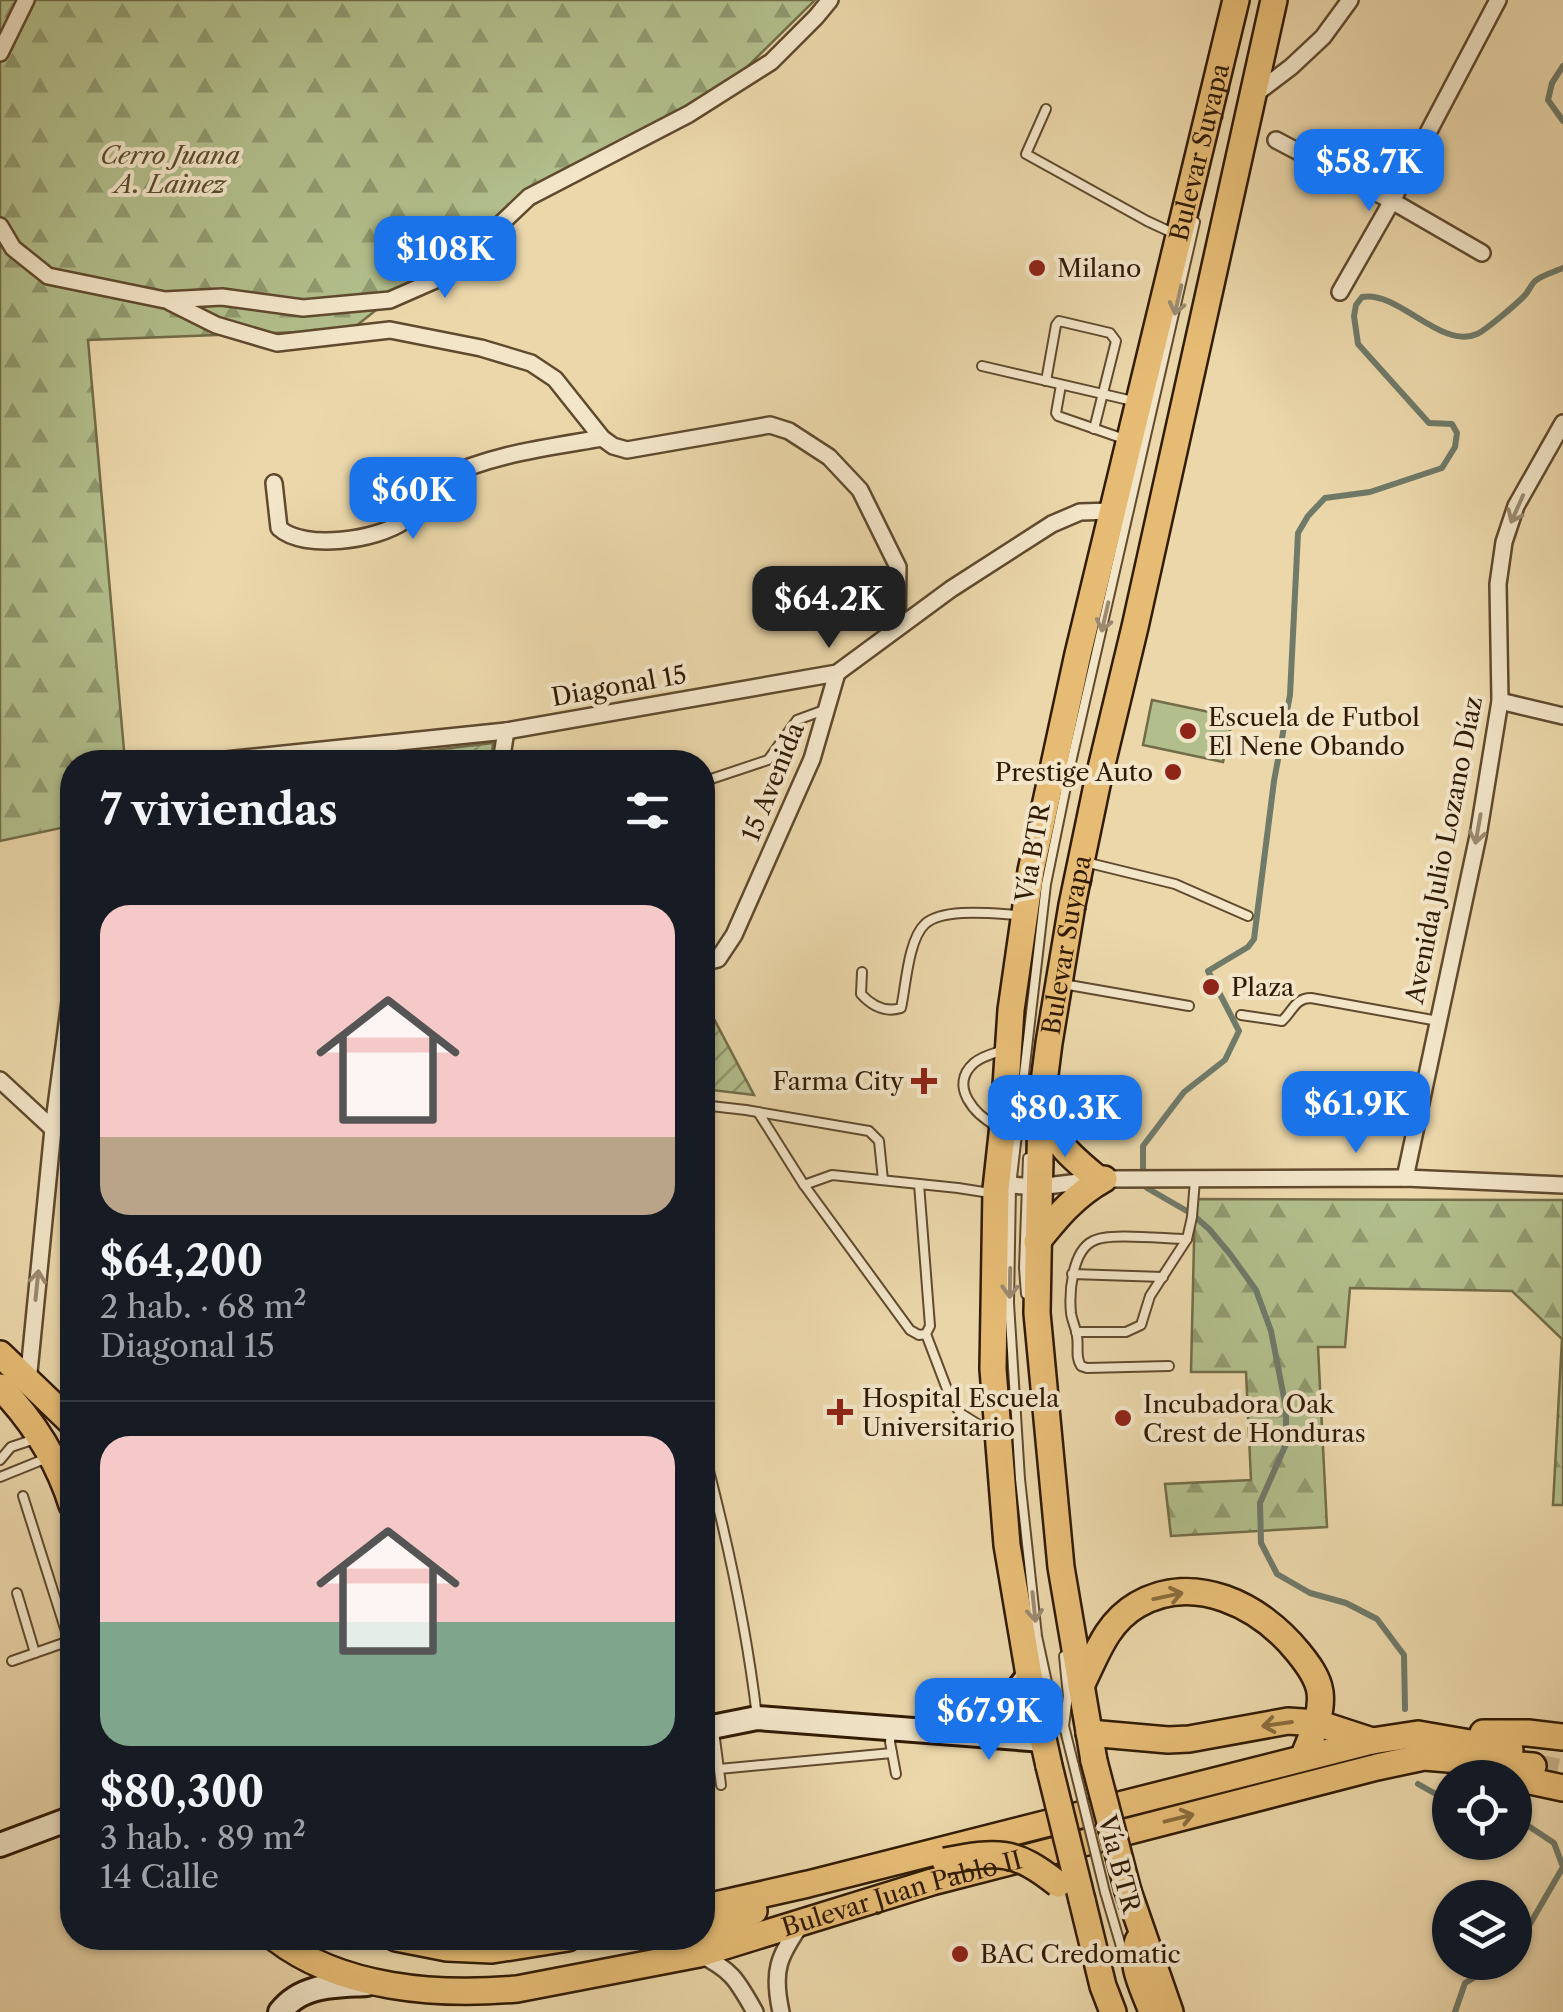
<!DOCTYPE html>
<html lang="es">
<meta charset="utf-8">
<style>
:root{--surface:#171b24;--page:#242831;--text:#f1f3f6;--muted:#9ea1a6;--line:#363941;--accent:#1a73e8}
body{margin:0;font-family:"Libre Caslon Text",serif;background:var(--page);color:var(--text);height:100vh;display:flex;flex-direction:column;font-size:38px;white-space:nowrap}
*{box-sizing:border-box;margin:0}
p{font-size:32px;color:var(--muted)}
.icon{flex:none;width:55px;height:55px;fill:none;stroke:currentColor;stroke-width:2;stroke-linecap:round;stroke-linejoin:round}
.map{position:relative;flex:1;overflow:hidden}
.sheet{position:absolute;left:60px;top:750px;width:655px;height:1200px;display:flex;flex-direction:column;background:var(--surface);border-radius:40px;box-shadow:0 2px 8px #0004}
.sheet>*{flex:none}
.tools{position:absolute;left:1432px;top:1760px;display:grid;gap:20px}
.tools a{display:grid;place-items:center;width:100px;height:100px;border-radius:50%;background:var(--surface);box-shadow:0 2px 8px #0004;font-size:50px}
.price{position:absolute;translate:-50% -85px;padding:0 22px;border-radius:20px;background:var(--accent);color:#fff;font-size:32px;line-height:65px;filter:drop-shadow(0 2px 5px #0008)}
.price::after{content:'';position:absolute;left:50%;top:60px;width:30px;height:22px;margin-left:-15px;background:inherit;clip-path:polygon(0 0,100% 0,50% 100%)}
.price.current{background:#222;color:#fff}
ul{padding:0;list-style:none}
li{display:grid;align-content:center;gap:20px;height:530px;padding:0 40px}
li+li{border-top:2px solid var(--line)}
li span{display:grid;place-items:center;height:310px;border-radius:30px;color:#555}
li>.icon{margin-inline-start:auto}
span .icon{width:180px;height:180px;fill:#fffc;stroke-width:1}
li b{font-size:42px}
h2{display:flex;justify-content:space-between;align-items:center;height:120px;padding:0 40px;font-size:42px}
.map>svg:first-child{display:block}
.forest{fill:url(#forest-firs);stroke:#726d48;stroke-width:2.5}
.garden{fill:url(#garden-furrows);stroke:#726d48;stroke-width:2.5}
.pitch{fill:#b2bf8c;stroke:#726d48;stroke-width:2.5}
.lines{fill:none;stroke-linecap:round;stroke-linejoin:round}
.stream{stroke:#6f7a69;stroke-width:6}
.primary-tunnel{stroke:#c6b189;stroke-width:25;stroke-dasharray:25 12;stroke-linecap:butt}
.lane-casing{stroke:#604a2e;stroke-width:12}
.street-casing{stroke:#604a2e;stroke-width:20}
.secondary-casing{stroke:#311b04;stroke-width:28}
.primary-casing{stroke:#311b04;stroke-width:30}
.lane{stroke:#f2e5c8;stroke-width:8}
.street{stroke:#f2e5c8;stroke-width:15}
.secondary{stroke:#f2e5c8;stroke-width:22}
.primary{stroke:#e6bc75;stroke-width:25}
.lane-bridge-casing{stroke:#604a2e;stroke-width:12;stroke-linecap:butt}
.primary-bridge-casing{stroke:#311b04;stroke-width:30;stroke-linecap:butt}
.lane-bridge{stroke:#f2e5c8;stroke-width:8}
.primary-bridge{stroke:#e6bc75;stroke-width:25}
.oneway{stroke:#9b8a70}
.oneway2{stroke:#8c6c3c}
.poi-dot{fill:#8f2418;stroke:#f2e5c8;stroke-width:4}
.labels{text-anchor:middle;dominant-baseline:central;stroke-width:8;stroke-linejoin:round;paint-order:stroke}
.street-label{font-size:25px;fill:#311b04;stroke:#f2e5c8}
.park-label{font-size:25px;font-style:italic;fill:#584c2d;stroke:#f2e5c8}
.poi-label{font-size:25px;fill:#311b04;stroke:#f2e5c8;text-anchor:start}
</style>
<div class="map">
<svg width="1563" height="2012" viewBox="0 0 1563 2012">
<defs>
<pattern id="forest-firs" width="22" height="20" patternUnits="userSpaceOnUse" patternTransform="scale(2.5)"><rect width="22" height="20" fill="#b2bf8c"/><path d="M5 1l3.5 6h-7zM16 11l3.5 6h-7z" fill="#919a70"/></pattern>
<pattern id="garden-furrows" width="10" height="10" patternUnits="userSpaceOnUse" patternTransform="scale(2.5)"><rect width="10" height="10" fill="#b2bf8c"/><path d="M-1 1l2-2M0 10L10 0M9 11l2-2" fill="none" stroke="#919a70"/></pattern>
</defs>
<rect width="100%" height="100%" fill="#ebd7aa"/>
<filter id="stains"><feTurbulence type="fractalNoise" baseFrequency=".002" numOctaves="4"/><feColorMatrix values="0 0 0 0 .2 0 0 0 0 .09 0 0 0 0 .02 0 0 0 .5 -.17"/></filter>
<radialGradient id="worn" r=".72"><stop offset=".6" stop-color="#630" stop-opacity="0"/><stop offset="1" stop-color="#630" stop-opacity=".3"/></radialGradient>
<!-- forest -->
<g class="forest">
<polygon points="0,0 815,0 741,73 410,283 351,330 88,340 125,762 72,762 72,797 61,828 0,841"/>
<polygon points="1195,1199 1563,1200 1563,1505 1553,1505 1562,1339 1512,1291 1350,1288 1345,1347 1318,1347 1327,1527 1171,1536 1165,1484 1251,1480 1246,1372 1191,1372"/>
</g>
<!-- garden -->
<g class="garden">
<polygon points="493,743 491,762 332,762"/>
<polygon points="702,998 703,998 754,1095 703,1089"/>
</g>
<!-- pitch -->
<polygon class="pitch" points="1152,700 1233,717 1223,762 1143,745"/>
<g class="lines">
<!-- stream -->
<g class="stream">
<polyline points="1563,66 1552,83 1548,100 1563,121"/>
<path d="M1405,1709L1404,1655L1377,1619L1346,1603L1310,1593L1277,1574L1261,1543L1260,1503L1286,1444V1408L1271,1331L1256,1290L1230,1254L1209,1229L1192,1214L1147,1188L1143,1177V1146L1184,1092L1225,1060L1239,1031L1208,971L1248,947L1254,939L1274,781L1290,695L1298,533L1308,516L1325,498L1370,492L1442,468L1455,447L1457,433L1452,424L1429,423L1358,344L1354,316L1356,305L1362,297C1398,290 1441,350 1477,334C1486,330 1519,302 1526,294C1529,290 1531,285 1535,281C1542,275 1554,272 1563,268"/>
<polyline points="1418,1784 1450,1802"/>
<polyline points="1515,1817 1554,1843 1563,1867 1530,1924 1515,1944"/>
<polyline points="1455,2012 1465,1983 1500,1962"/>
</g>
<!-- primary-tunnel -->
<polyline class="primary-tunnel" points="1533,1766 1563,1772"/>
<!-- lane casing -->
<g class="lane-casing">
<g id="lane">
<polyline points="1046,109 1026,154 1147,221 1175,234"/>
<polyline points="982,366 1133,401"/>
<polyline points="1046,381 1056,325 1059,321 1110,333 1116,341 1094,429"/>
<polyline points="1061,385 1056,413 1058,416 1127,440"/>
<polyline points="702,782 768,760 797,720 827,709"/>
<polyline points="1085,862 1175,884 1248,916"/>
<path d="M862,972L861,994C872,1006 885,1013 901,1008C906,986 908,940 925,924C944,907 996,914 1020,915"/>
<polyline points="1063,984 1189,1006"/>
<path d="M1241,1015L1282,1021C1293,1011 1295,998 1311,998L1438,1021"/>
<polyline points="702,1105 746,1110 869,1131 879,1141 883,1180"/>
<polyline points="758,1112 804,1185"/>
<path d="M998,1127C975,1115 948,1086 974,1063C982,1056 995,1053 1004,1050"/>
<polyline points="919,1184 930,1326 926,1334 950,1397 960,1413 992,1433"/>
<polyline points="1072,1274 1163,1277"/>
<polyline points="1026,1294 1024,1268 1028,1158"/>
<polyline points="1076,1332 1126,1332 1141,1325 1150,1296 1187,1239 1192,1217 1195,1180"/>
<polyline points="926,1334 919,1335 910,1330 804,1185 832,1175 958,1188 990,1193"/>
<path d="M1169,1366L1087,1368L1081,1366C1075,1356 1079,1348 1077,1336C1076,1328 1072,1321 1071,1313C1069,1293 1072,1251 1093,1241C1108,1232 1166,1239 1187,1239"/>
<path d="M702,1458L707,1463C729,1547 747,1631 757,1717"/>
<polyline points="0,1460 11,1447 35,1439"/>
<polyline points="0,1477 47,1458"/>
<polyline points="23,1496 69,1641"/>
<polyline points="17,1593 35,1653"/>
<polyline points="1064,1656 1068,1696 1064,1726"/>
<polyline points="12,1661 72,1640"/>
<polyline points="714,1731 721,1785"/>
<polyline points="891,1732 890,1742 896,1774"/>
<polyline points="1074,1766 1064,1726 1051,1701 1037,1636 1020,1479 1009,1303 1011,1186 1046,884 1070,767 1195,222"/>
<polyline points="719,1769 892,1753"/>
<polyline points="1105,1892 1125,1960"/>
</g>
</g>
<!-- street casing -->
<g class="street-casing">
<g id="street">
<polyline points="0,53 26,0"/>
<polyline points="1254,95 1291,67 1323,37 1350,0"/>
<polyline points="1276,140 1392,201 1482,253"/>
<polyline points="0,226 13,248 48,276 165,300 222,297 303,308 390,300 447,275 529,197 689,114 771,62 816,17 830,0"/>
<polyline points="1340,292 1392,201 1498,0"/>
<polyline points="170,302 216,325 277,343 390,330 481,348 531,363 555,379 602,438 613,446 627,450 770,425 789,431 829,457 860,490 898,567 897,628"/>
<path d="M274,483L279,528C304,551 378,540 404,521C419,510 420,489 438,480C492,454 544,448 602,438"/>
<polyline points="1500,701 1563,716"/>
<polyline points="206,762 506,731 837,673 951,589 1052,524 1080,512 1113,511"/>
<polyline points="501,762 506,731"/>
<polyline points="702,963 718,959 734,935 812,759 837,673"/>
<polyline points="0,1080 53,1129"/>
<polyline points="1405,1178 1478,836 1500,701 1498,584 1504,542 1516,506 1563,423"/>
<polyline points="996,1184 1038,1187 1104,1179 1405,1178 1563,1185"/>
<polyline points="28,1382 53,1129 72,986"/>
<path d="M699,1954C732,1970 737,1980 755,2012"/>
<path d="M781,2012C772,1971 778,1957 802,1923"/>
</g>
</g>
<!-- secondary casing -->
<g class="secondary-casing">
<g id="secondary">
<polyline points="956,1727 997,1715 1029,1675"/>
<polyline points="702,1729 757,1718 1043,1740"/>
<polyline points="0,1845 72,1818"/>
<path d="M280,2012C302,1984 334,1986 367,1984"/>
</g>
</g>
<!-- primary casing -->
<g class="primary-casing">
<g id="primary">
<path d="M1045,1115C1057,1146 1073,1158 1098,1179"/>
<path d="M1037,1242C1057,1217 1075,1195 1104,1179"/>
<polyline points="0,1354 72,1423"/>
<path d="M0,1387C32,1420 58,1461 72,1505"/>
<path d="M1081,1686C1096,1656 1106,1623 1137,1605C1194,1572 1260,1605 1298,1652C1307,1663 1318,1677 1320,1692C1323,1715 1311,1737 1303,1758"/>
<polyline points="1089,1733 1168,1740 1189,1739 1288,1721 1317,1723 1372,1741"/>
<polyline points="1483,1733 1528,1733 1563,1737"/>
<path id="s1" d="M1094,1761L1061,1567L1037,1313L1041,1105L1049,1043L1072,905L1097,785L1135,627L1274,0"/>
<path id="s2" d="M1049,1766L1029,1675L1007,1545L993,1369L996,1189L1004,1116L1011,1010L1031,871L1078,654L1236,0"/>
<polyline points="1507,1776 1563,1788"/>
<polyline points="1128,1891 1170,2012"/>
<polyline points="1082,1900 1103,1986 1113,2012"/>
<polyline points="702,1908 808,1884 1372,1741 1418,1734 1510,1750"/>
<polyline points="702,1930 754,1911"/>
<path id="s3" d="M275,1938C341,1989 437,1996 517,1989L699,1954L932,1882L1377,1767L1424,1757L1533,1766"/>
<polyline points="396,1938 447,1948 492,1950 568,1938"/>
<path d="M1138,1941C1129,1965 1144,1989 1152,2012"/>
</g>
</g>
<!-- lane -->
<use href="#lane" class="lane"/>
<!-- street -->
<use href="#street" class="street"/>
<!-- secondary -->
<use href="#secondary" class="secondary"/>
<!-- primary -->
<use href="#primary" class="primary"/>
<!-- lane-bridge casing -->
<g class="lane-bridge-casing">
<polyline id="lane-bridge" points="1074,1766 1105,1892"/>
</g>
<!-- primary-bridge casing -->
<g class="primary-bridge-casing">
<g id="primary-bridge">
<polyline points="1094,1761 1128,1891"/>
<polyline points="1049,1766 1082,1900"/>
<path d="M945,1861C998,1851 1014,1849 1058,1884"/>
</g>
</g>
<!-- lane-bridge -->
<use href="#lane-bridge" class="lane-bridge"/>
<!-- primary-bridge -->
<use href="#primary-bridge" class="primary-bridge"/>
</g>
<!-- one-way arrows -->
<defs><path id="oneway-shaft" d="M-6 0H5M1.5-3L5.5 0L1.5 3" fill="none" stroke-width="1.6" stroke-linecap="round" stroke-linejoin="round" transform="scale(2.5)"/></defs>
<g class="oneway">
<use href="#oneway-shaft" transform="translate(1178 300) rotate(103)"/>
<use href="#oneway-shaft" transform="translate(1517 509) rotate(114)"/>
<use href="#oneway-shaft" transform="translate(1105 617) rotate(103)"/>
<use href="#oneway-shaft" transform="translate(1478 829) rotate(100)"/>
<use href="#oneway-shaft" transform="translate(1010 1283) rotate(91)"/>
<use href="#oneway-shaft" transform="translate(37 1285) rotate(-84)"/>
<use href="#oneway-shaft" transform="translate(1034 1607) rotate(84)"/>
</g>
<g class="oneway2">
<use href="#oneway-shaft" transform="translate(1168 1596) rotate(-12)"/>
<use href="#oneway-shaft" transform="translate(1277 1724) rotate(172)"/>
<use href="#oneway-shaft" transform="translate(1179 1818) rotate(-14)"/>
</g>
<!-- markers -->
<g class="poi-dot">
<circle cx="1037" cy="268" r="10"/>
<circle cx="1188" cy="731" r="10"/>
<circle cx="1173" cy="772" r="10"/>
<circle cx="1211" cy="987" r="10"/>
<path d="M919 1066h10v10h10v10h-10v10h-10v-10h-10v-10h10z"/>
<path d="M835 1397h10v10h10v10h-10v10h-10v-10h-10v-10h10z"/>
<circle cx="1123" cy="1418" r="10"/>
<circle cx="960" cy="1954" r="10"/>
</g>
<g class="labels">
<!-- street labels -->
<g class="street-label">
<text stroke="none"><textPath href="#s2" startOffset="1640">Bulevar Suyapa</textPath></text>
<text transform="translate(619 686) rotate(-10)">Diagonal 15</text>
<text transform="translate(773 782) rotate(-68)">15 Avenida</text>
<text transform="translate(1444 850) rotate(-79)">Avenida Julio Lozano Díaz</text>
<text transform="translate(1033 853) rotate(-80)">Vía BTR</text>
<text stroke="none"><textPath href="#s1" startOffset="822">Bulevar Suyapa</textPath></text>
<text transform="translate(1119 1864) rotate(75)">Vía BTR</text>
<text stroke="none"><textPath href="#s3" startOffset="650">Bulevar Juan Pablo II</textPath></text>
</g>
<!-- park labels -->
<g class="park-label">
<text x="170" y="155">Cerro Juana<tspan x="170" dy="29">A. Lainez</tspan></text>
</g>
<!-- poi labels -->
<g class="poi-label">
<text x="1057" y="268">Milano</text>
<text x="1208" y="717">Escuela de Futbol<tspan x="1208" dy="29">El Nene Obando</tspan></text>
<text x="1153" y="772" text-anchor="end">Prestige Auto</text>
<text x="1231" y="987">Plaza</text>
<text x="904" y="1081" text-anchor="end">Farma City</text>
<text x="862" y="1398">Hospital Escuela<tspan x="862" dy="29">Universitario</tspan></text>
<text x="1143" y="1404">Incubadora Oak<tspan x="1143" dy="29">Crest de Honduras</tspan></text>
<text x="980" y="1954">BAC Credomatic</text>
</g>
</g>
<rect width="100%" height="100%" filter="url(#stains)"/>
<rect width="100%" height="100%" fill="url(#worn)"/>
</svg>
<div class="tools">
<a><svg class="icon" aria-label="locate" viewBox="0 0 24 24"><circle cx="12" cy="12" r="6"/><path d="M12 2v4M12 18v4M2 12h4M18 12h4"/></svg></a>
<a><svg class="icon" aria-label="layers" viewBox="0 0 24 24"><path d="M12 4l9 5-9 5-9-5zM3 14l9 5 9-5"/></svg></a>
</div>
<b class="price" style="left:1369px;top:214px">$58.7K</b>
<b class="price" style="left:445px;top:301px">$108K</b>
<b class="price" style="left:413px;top:542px">$60K</b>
<b class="price current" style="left:829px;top:651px">$64.2K</b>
<b class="price" style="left:1356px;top:1156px">$61.9K</b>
<b class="price" style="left:1065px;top:1160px">$80.3K</b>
<b class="price" style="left:989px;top:1763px">$67.9K</b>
<section class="sheet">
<h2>7 viviendas<svg class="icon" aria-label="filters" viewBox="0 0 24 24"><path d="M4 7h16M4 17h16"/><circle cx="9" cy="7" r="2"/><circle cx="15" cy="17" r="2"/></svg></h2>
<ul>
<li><span style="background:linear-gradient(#f6c9c9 75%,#b9a48a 0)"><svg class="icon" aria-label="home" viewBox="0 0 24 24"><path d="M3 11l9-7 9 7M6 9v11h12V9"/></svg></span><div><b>$64,200</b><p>2 hab. · 68 m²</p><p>Diagonal 15</p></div></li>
<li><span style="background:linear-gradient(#f6c9c9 60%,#7fa58c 0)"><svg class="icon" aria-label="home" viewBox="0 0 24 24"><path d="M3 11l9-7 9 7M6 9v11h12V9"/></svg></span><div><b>$80,300</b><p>3 hab. · 89 m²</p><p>14 Calle</p></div></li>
</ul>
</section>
</div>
